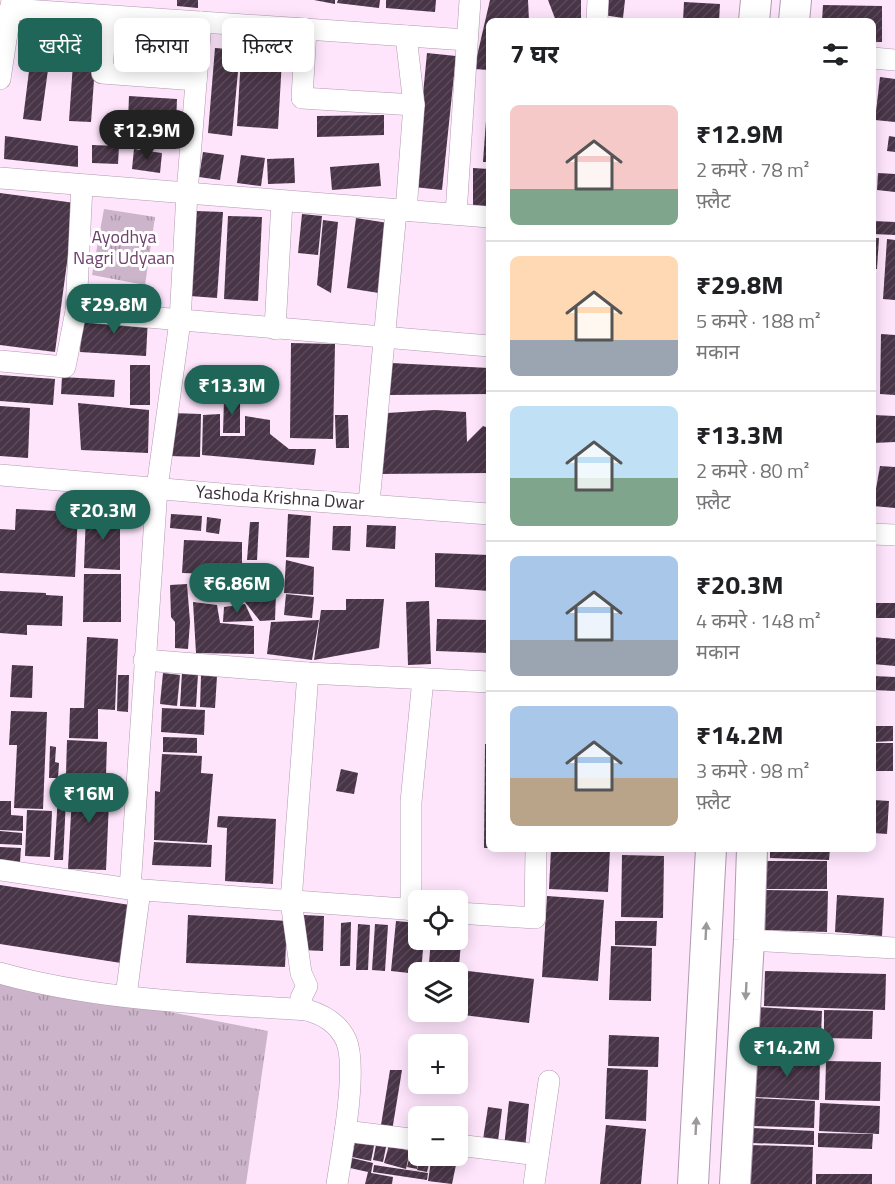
<!DOCTYPE html>
<html lang="hi">
<meta charset="utf-8">
<style>
:root{--surface:#fff;--page:#f6f6f6;--text:#202124;--muted:#757577;--line:#e0e0e0;--accent:#206658}
body{margin:0;font-family:"Titillium Web","Noto Sans Devanagari",sans-serif;background:var(--page);color:var(--text);height:100vh;display:flex;flex-direction:column;font-size:22px;white-space:nowrap}
*{box-sizing:border-box;margin:0}
p{font-size:20px;color:var(--muted)}
.icon{flex:none;width:33px;height:33px;fill:none;stroke:currentColor;stroke-width:2;stroke-linecap:round;stroke-linejoin:round}
.map{position:relative;flex:1;overflow:hidden}
.side{position:absolute;left:486px;top:18px;width:390px;height:834px;display:flex;flex-direction:column;background:var(--surface);border-radius:9px;box-shadow:0 3px 15px #0003}
.side>*{flex:none}
.guide{position:absolute;left:18px;top:18px;width:378px;height:54px;display:flex;gap:12px}
.tools{position:absolute;left:408px;top:890px;display:grid;gap:12px}
.tools a{display:grid;place-items:center;width:60px;height:60px;border-radius:9px;background:var(--surface);box-shadow:0 3px 15px #0003;font-size:30px}
.price{position:absolute;translate:-50% -51px;padding:0 14px;border-radius:21px;background:var(--accent);color:#fff;font-size:20px;line-height:39px;filter:drop-shadow(0 2px 3px #0008)}
.price::after{content:'';position:absolute;left:50%;top:36px;width:18px;height:14px;margin-left:-9px;background:inherit;clip-path:polygon(0 0,100% 0,50% 100%)}
.price.active{background:#222;color:#fff}
ul{padding:0;list-style:none}
li{display:flex;align-items:center;gap:18px;height:150px;padding:0 24px}
li+li{border-top:2px solid var(--line)}
li span{display:grid;place-items:center;flex:none;width:168px;height:120px;border-radius:9px;color:#555}
li>.icon{margin-inline-start:auto}
span .icon{width:72px;height:72px;fill:#fffc;stroke-width:1}
li b{font-size:26px}
h2{display:flex;justify-content:space-between;align-items:center;height:72px;padding:0 24px;font-size:26px}
.chip{padding:0 21px;border-radius:9px;background:var(--surface);box-shadow:0 3px 15px #0003;font-size:21px;line-height:54px}
.chip.active{background:var(--accent);color:#fff}
.map>svg:first-child{display:block}
.grass{fill:url(#grass-tufts)}
.building{fill:url(#building-hatch)}
.lines{fill:none;stroke-linecap:round;stroke-linejoin:round}
.minor-casing{stroke:#b09aaf;stroke-width:22}
.secondary-casing{stroke:#b09aaf;stroke-width:32}
.minor{stroke:#fff;stroke-width:21}
.secondary{stroke:#fff;stroke-width:30}
.oneway{fill:#9c989c}
.labels{text-anchor:middle;dominant-baseline:central;stroke-width:6;stroke-linejoin:round;paint-order:stroke}
.park-label{font-size:18px;fill:#6f416e;stroke:#fff}
.street-label{font-size:18px;fill:#393039;stroke:#fff}
</style>
<div class="map">
<svg width="895" height="1184" viewBox="0 0 895 1184">
<defs>
<pattern id="grass-tufts" width="24" height="20" patternUnits="userSpaceOnUse" patternTransform="scale(1.5)"><rect width="24" height="20" fill="#ccb5ca"/><path d="M3 7l-1-3M5 7V3M7 7l1-3M15 17l-1-3M17 17v-4M19 17l1-3" fill="none" stroke="#a794a5"/></pattern>
<pattern id="building-hatch" width="6" height="6" patternUnits="userSpaceOnUse" patternTransform="scale(1.5)"><rect width="6" height="6" fill="#483547"/><path d="M-1 1l2-2M0 6l6-6M5 7l2-2" fill="none" stroke="#5b4a5a"/></pattern>
</defs>
<rect width="100%" height="100%" fill="#fee5fc"/>
<!-- grass -->
<g class="grass">
<polygon points="104,209 155,217 145,285 92,275"/>
<polygon points="0,979 268,1031 246,1184 0,1184"/>
</g>
<!-- building -->
<g class="building">
<polygon points="177,0 198,0 198,8 177,6"/>
<polygon points="314,0 335,0 335,4"/>
<polygon points="338,0 380,0 379,8 337,3"/>
<polygon points="386,0 436,0 435,12 386,8"/>
<polygon points="490,0 528,0 529,21 489,21 489,70 474,69"/>
<polygon points="548,0 581,0 581,21 556,21"/>
<polygon points="605,0 625,0 623,18 603,15"/>
<polygon points="684,2 720,4 719,21 683,21"/>
<polygon points="823,5 882,6 882,42 873,42 873,21 822,21"/>
<polygon points="34,31 53,33 41,121 23,119"/>
<polygon points="75,35 97,37 91,122 69,121"/>
<polygon points="242,39 283,42 278,129 237,126"/>
<polygon points="215,48 240,50 232,136 208,133"/>
<polygon points="427,53 456,56 442,190 414,187"/>
<polygon points="880,77 895,79 895,122 875,120"/>
<polygon points="873,92 876,92 875,109 873,109"/>
<polygon points="129,96 177,99 176,124 128,121"/>
<polygon points="487,107 489,107 489,162 483,162"/>
<polygon points="384,115 384,135 317,137 317,116"/>
<polygon points="5,136 78,146 78,167 4,159"/>
<polygon points="889,136 895,137 895,152 887,151"/>
<polygon points="92,145 119,146 118,164 92,163"/>
<polygon points="134,149 162,153 160,173 132,169"/>
<polygon points="203,152 224,155 220,180 199,177"/>
<polygon points="241,155 265,158 261,186 237,183"/>
<polygon points="294,158 295,183 268,184 267,159"/>
<polygon points="379,163 381,186 332,190 330,167"/>
<polygon points="473,168 489,169 489,209 473,208"/>
<polygon points="878,173 895,174 895,192 877,190"/>
<polygon points="0,193 75,203 55,352 0,345"/>
<polygon points="196,211 223,212 217,298 190,296"/>
<polygon points="302,214 322,216 318,255 298,253"/>
<polygon points="228,216 262,217 258,301 224,299"/>
<polygon points="356,218 388,223 379,293 347,288"/>
<polygon points="323,220 338,222 331,293 317,285"/>
<polygon points="873,221 895,222 895,235 873,234"/>
<polygon points="873,238 879,238 877,269 873,269"/>
<polygon points="887,239 895,240 895,300 883,299"/>
<polygon points="82,315 148,318 146,356 80,352"/>
<polygon points="881,334 895,335 895,395 880,394"/>
<polygon points="291,343 335,344 333,439 290,438"/>
<polygon points="391,363 489,368 489,394 389,395"/>
<rect x="130" y="365" width="20" height="40"/>
<polygon points="0,375 55,379 53,405 0,401"/>
<polygon points="62,377 115,380 114,397 61,394"/>
<polygon points="224,399 240,399 240,433 223,433"/>
<polygon points="78,403 149,410 148,453 81,450"/>
<polygon points="0,406 30,408 28,458 0,456"/>
<polygon points="435,410 466,412 467,442 483,426 489,428 489,473 378,474 387,413"/>
<polygon points="171,413 201,414 200,457 170,456"/>
<polygon points="220,414 220,436 245,436 245,416 270,420 270,434 289,449 316,449 314,465 202,455 203,415"/>
<polygon points="335,415 348,415 349,448 336,448"/>
<polygon points="873,415 895,416 895,442 873,443"/>
<polygon points="880,466 895,467 895,508 873,506"/>
<polygon points="16,509 78,512 75,577 0,573 0,529 15,530"/>
<polygon points="86,512 120,513 120,570 84,568"/>
<polygon points="171,514 202,516 201,531 170,528"/>
<polygon points="288,514 311,516 309,558 286,557"/>
<polygon points="207,517 221,519 219,534 206,532"/>
<polygon points="250,522 259,522 257,560 247,560"/>
<polygon points="367,525 396,526 395,549 366,547"/>
<polygon points="333,526 351,526 350,551 332,550"/>
<polygon points="184,540 242,542 242,575 182,573"/>
<polygon points="435,553 489,555 489,591 435,587"/>
<polygon points="286,560 314,567 313,595 284,593"/>
<polygon points="84,574 121,574 121,622 83,622"/>
<polygon points="187,584 190,622 188,649 175,648 175,622 171,617 170,585"/>
<polygon points="0,591 46,593 46,595 63,596 62,626 27,625 27,635 0,633"/>
<polygon points="245,592 276,593 275,620 260,621 245,602"/>
<polygon points="286,594 314,597 312,618 284,615"/>
<polygon points="346,599 384,599 379,648 314,660 321,610 346,610"/>
<polygon points="429,601 431,664 408,665 406,602"/>
<polygon points="193,602 217,605 220,623 254,626 254,654 196,653"/>
<rect x="873" y="603" width="22" height="15"/>
<polygon points="245,604 253,621 223,622 224,607"/>
<polygon points="437,619 489,620 489,653 436,651"/>
<polygon points="319,620 312,660 267,654 271,622"/>
<polygon points="87,637 118,639 115,710 98,709 98,739 69,738 70,708 84,708"/>
<polygon points="873,637 895,639 895,666 873,664"/>
<polygon points="12,665 33,666 32,698 10,697"/>
<polygon points="163,673 180,675 177,706 160,704"/>
<polygon points="182,673 198,674 196,707 180,706"/>
<polygon points="118,675 129,675 128,712 117,711"/>
<polygon points="201,675 217,676 215,708 200,707"/>
<polygon points="873,676 895,677 895,691 873,690"/>
<polygon points="162,708 205,710 204,735 161,732"/>
<polygon points="11,711 47,712 43,809 14,808 17,745 9,745"/>
<polygon points="873,726 893,726 893,741 873,742"/>
<polygon points="163,737 197,738 197,753 163,752"/>
<polygon points="67,740 107,742 106,776 66,774"/>
<rect x="873" y="743" width="20" height="28"/>
<polygon points="485,744 489,744 489,848 484,848"/>
<polygon points="50,746 56,747 55,762 59,763 58,778 49,778"/>
<polygon points="162,754 202,756 201,773 213,774 207,843 154,840 155,791 160,792"/>
<polygon points="341,769 358,773 354,794 336,791"/>
<polygon points="73,777 110,779 106,870 68,869"/>
<polygon points="59,780 67,780 63,860 54,860"/>
<polygon points="873,800 889,801 887,834 873,833"/>
<polygon points="0,801 11,801 11,815 23,816 23,831 0,830"/>
<polygon points="27,810 52,811 50,857 25,856"/>
<polygon points="218,816 276,819 273,884 225,881 227,828 217,827"/>
<polygon points="0,831 22,833 22,845 0,844"/>
<polygon points="154,842 212,845 211,867 152,865"/>
<polygon points="0,847 21,848 20,862 0,861"/>
<polygon points="551,849 610,849 608,892 549,889"/>
<polygon points="770,849 830,849 829,860 770,858"/>
<polygon points="622,855 664,856 663,918 621,917"/>
<polygon points="766,861 827,861 827,889 765,889"/>
<polygon points="0,885 130,905 121,963 0,944"/>
<polygon points="765,890 828,891 827,932 765,930"/>
<polygon points="837,895 884,898 882,936 835,932"/>
<polygon points="547,896 604,900 598,981 542,977"/>
<polygon points="188,915 287,921 285,967 186,963"/>
<polygon points="304,915 324,916 323,951 302,950"/>
<polygon points="396,921 418,923 418,939 424,939 421,972 418,972 418,974 391,971"/>
<polygon points="615,921 657,921 656,946 615,945"/>
<polygon points="351,922 350,966 340,966 341,923"/>
<polygon points="358,924 370,925 368,970 356,970"/>
<polygon points="375,924 388,925 385,971 372,970"/>
<polygon points="458,931 462,931 459,966 429,963 431,939 458,939"/>
<polygon points="611,946 652,948 651,1001 609,1000"/>
<polygon points="468,971 534,979 529,1023 463,1015"/>
<polygon points="765,971 886,974 885,1010 764,1006"/>
<polygon points="757,1007 822,1011 820,1057 755,1053"/>
<polygon points="824,1010 873,1011 872,1039 824,1038"/>
<polygon points="609,1035 659,1037 658,1067 608,1066"/>
<polygon points="755,1056 820,1059 819,1100 754,1097"/>
<polygon points="826,1061 881,1062 880,1101 825,1100"/>
<polygon points="607,1068 648,1070 646,1121 605,1119"/>
<polygon points="390,1070 402,1070 392,1131 380,1131"/>
<polygon points="754,1098 815,1101 814,1128 753,1126"/>
<polygon points="509,1101 529,1104 525,1150 504,1147"/>
<polygon points="820,1103 880,1106 879,1134 819,1131"/>
<polygon points="488,1107 502,1109 497,1149 482,1146"/>
<polygon points="606,1125 646,1129 641,1184 600,1184"/>
<polygon points="751,1128 814,1131 814,1145 751,1143"/>
<polygon points="818,1133 873,1134 872,1149 818,1147"/>
<polygon points="356,1137 375,1141 371,1161 352,1157"/>
<polygon points="376,1145 386,1147 383,1162 373,1160"/>
<polygon points="389,1145 410,1151 406,1169 384,1163"/>
<polygon points="751,1145 813,1147 812,1184 750,1184"/>
<polygon points="412,1147 418,1149 420,1155 417,1169 407,1167"/>
<polygon points="421,1155 431,1155 427,1172 417,1170"/>
<polygon points="432,1155 458,1155 452,1184 428,1181"/>
<polygon points="352,1158 373,1163 371,1173 393,1177 392,1184 365,1184 368,1172 350,1168"/>
<polygon points="374,1165 428,1173 427,1180 373,1172"/>
<rect x="816" y="1174" width="56" height="10"/>
</g>
<g class="lines">
<!-- minor casing -->
<g class="minor-casing">
<g id="minor">
<polyline points="10,9 467,40"/>
<polyline points="106,16 102,73 196,80"/>
<polyline points="597,21 598,0"/>
<polyline points="306,29 302,98 414,105"/>
<polyline points="873,58 895,60"/>
<polyline points="0,79 12,0"/>
<polyline points="0,178 489,217"/>
<polyline points="406,211 414,105 406,36"/>
<polyline points="456,214 470,0"/>
<polyline points="76,311 489,346"/>
<polyline points="275,329 282,201"/>
<polyline points="0,361 65,367 76,311 82,185"/>
<polyline points="0,475 233,495 489,514"/>
<polyline points="369,503 396,211"/>
<polyline points="873,534 895,535"/>
<polyline points="144,660 308,673 489,682"/>
<polyline points="0,870 130,889 418,910"/>
<polyline points="130,889 157,488 180,321 187,193 201,22"/>
<polyline points="411,910 411,802 423,679"/>
<polyline points="458,913 535,918 536,849"/>
<polyline points="749,940 895,948"/>
<path d="M0,973C100,1001 205,1003 307,1010C324,1015 338,1023 346,1040C358,1067 342,1152 337,1184"/>
<polyline points="126,996 140,890"/>
<polyline points="307,1010 302,1005 301,998 307,986 301,973 291,901 308,673"/>
<polyline points="345,1131 418,1140"/>
<polyline points="458,1145 538,1155"/>
<polyline points="534,1184 549,1081"/>
</g>
</g>
<!-- secondary casing -->
<g class="secondary-casing">
<g id="secondary">
<polyline points="754,21 756,0"/>
<polyline points="794,21 796,0"/>
<polyline points="693,1184 711,849"/>
<polyline points="735,1184 749,940 752,849"/>
</g>
</g>
<!-- minor -->
<use href="#minor" class="minor"/>
<!-- secondary -->
<use href="#secondary" class="secondary"/>
</g>
<!-- one-way arrows -->
<defs><path id="oneway-solid" d="M-6-.8H1V-3.2L6.5 0L1 3.2V.8H-6Z" transform="scale(1.5)"/></defs>
<g class="oneway">
<use href="#oneway-solid" transform="translate(706 931) rotate(-87)"/>
<use href="#oneway-solid" transform="translate(746 991) rotate(93)"/>
<use href="#oneway-solid" transform="translate(696 1126) rotate(-87)"/>
</g>
<g class="labels">
<!-- park labels -->
<g class="park-label">
<text x="124" y="236">Ayodhya<tspan x="124" dy="21">Nagri Udyaan</tspan></text>
</g>
<!-- street labels -->
<g class="street-label">
<text transform="translate(280 497) rotate(4)">Yashoda Krishna Dwar</text>
</g>
</g>
</svg>
<div class="tools">
<a><svg class="icon" aria-label="locate" viewBox="0 0 24 24"><circle cx="12" cy="12" r="6"/><path d="M12 2v4M12 18v4M2 12h4M18 12h4"/></svg></a>
<a><svg class="icon" aria-label="layers" viewBox="0 0 24 24"><path d="M12 4l9 5-9 5-9-5zM3 14l9 5 9-5"/></svg></a>
<a>+</a>
<a>−</a>
</div>
<b class="price active" style="left:147px;top:161px">₹12.9M</b>
<b class="price" style="left:114px;top:335px">₹29.8M</b>
<b class="price" style="left:232px;top:416px">₹13.3M</b>
<b class="price" style="left:103px;top:541px">₹20.3M</b>
<b class="price" style="left:237px;top:614px">₹6.86M</b>
<b class="price" style="left:89px;top:824px">₹16M</b>
<b class="price" style="left:787px;top:1078px">₹14.2M</b>
<div class="guide">
<a class="chip active">खरीदें</a>
<a class="chip">किराया</a>
<a class="chip">फ़िल्टर</a>
</div>
<section class="side">
<h2>7 घर<svg class="icon" aria-label="filters" viewBox="0 0 24 24"><path d="M4 7h16M4 17h16"/><circle cx="9" cy="7" r="2"/><circle cx="15" cy="17" r="2"/></svg></h2>
<ul>
<li><span style="background:linear-gradient(#f6c9c9 70%,#7fa58c 0)"><svg class="icon" aria-label="home" viewBox="0 0 24 24"><path d="M3 11l9-7 9 7M6 9v11h12V9"/></svg></span><div><b>₹12.9M</b><p>2 कमरे · 78 m²</p><p>फ़्लैट</p></div></li>
<li><span style="background:linear-gradient(#ffd9b3 70%,#9aa5b1 0)"><svg class="icon" aria-label="home" viewBox="0 0 24 24"><path d="M3 11l9-7 9 7M6 9v11h12V9"/></svg></span><div><b>₹29.8M</b><p>5 कमरे · 188 m²</p><p>मकान</p></div></li>
<li><span style="background:linear-gradient(#bfe0f5 60%,#7fa58c 0)"><svg class="icon" aria-label="home" viewBox="0 0 24 24"><path d="M3 11l9-7 9 7M6 9v11h12V9"/></svg></span><div><b>₹13.3M</b><p>2 कमरे · 80 m²</p><p>फ़्लैट</p></div></li>
<li><span style="background:linear-gradient(#a9c7e8 70%,#9aa5b1 0)"><svg class="icon" aria-label="home" viewBox="0 0 24 24"><path d="M3 11l9-7 9 7M6 9v11h12V9"/></svg></span><div><b>₹20.3M</b><p>4 कमरे · 148 m²</p><p>मकान</p></div></li>
<li><span style="background:linear-gradient(#a9c7e8 60%,#b9a48a 0)"><svg class="icon" aria-label="home" viewBox="0 0 24 24"><path d="M3 11l9-7 9 7M6 9v11h12V9"/></svg></span><div><b>₹14.2M</b><p>3 कमरे · 98 m²</p><p>फ़्लैट</p></div></li>
</ul>
</section>
</div>
